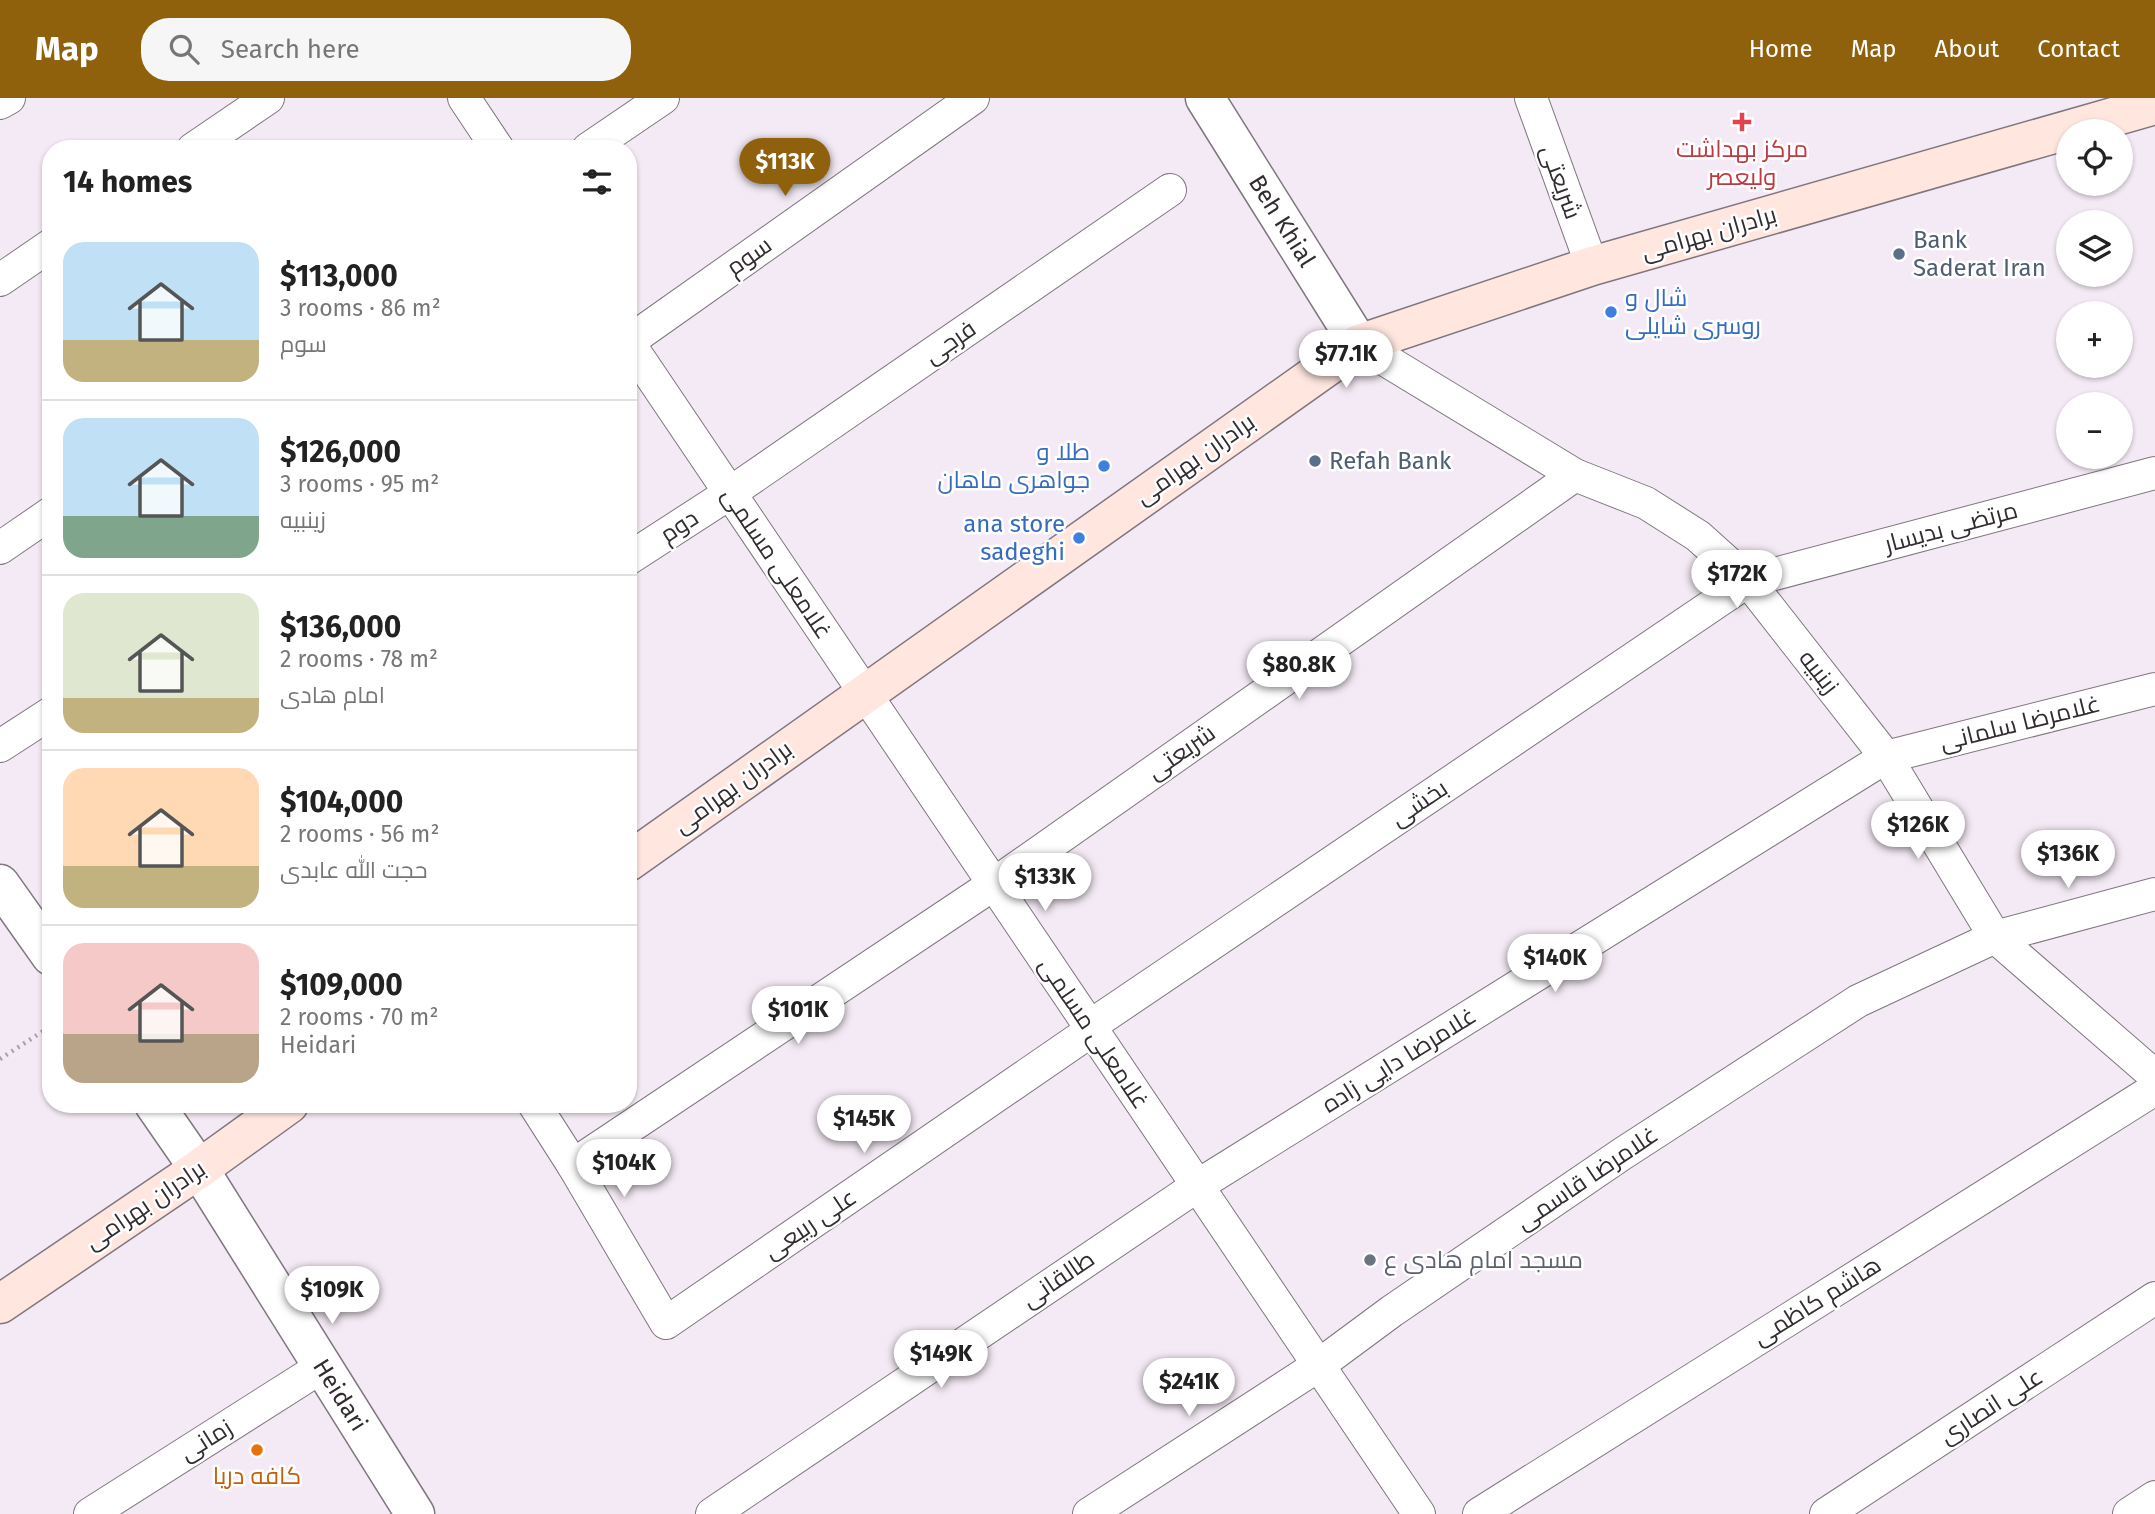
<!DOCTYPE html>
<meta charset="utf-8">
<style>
:root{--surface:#fff;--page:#f6f6f6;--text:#222;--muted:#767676;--line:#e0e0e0;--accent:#90610c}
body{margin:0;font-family:"Fira Sans",Cairo,sans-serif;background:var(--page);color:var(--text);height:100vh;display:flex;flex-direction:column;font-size:26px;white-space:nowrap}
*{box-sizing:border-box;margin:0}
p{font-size:23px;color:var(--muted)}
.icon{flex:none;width:38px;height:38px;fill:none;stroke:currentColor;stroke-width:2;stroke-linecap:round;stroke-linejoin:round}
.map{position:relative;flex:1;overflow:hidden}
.sheet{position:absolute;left:42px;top:42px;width:595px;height:973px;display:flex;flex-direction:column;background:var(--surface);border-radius:28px;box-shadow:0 2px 5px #0004}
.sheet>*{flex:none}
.fabs{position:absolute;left:2056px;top:21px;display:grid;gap:14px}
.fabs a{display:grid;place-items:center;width:77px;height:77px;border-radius:50%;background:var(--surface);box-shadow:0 2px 5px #0004;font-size:35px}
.price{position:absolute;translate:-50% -60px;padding:0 16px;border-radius:24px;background:#fff;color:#222;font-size:23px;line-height:46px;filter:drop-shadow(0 2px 4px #0008)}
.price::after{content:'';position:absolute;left:50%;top:42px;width:21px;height:16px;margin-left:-10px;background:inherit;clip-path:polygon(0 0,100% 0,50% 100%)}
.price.current{background:var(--accent);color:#fff}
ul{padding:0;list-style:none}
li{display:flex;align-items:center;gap:21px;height:175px;padding:0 21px}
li+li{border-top:2px solid var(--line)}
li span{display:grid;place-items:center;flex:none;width:196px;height:140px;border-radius:21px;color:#555}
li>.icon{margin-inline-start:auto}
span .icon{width:84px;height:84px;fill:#fffc;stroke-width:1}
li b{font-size:30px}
h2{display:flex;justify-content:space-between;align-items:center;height:84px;padding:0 21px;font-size:30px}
header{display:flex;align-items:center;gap:42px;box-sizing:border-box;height:98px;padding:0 35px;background:var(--accent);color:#fff}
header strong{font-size:33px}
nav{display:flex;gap:38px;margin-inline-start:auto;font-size:24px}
.search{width:490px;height:63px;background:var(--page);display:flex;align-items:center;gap:18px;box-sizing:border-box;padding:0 24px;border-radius:28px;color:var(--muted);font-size:26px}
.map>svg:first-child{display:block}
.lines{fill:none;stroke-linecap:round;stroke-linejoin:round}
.minor-casing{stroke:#7f767f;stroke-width:34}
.tertiary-casing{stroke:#7f767f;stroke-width:41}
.secondary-casing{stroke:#7f767f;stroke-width:41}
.path{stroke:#a8a1a9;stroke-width:4.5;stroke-dasharray:2 5;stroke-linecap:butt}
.minor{stroke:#fff;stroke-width:32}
.tertiary{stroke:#fff;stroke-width:38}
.secondary{stroke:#ffe7e0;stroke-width:38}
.health-dot{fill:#e0444e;stroke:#fff;stroke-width:2.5}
.service-dot{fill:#5c6f8a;stroke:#fff;stroke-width:2.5}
.shop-dot{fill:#3f7fe0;stroke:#fff;stroke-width:2.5}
.worship-dot{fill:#6b7280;stroke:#fff;stroke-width:2.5}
.food-dot{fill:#e8710a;stroke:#fff;stroke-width:2.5}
.labels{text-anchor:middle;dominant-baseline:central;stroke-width:5;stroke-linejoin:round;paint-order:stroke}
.health-label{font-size:24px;fill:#be3a42;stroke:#fff}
.street-label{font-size:24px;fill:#302c30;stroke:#fff}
.service-label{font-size:24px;fill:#4e5e75;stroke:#fff;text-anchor:start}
.shop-label{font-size:24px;fill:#366cbe;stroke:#fff;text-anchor:end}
.worship-label{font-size:24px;fill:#5b616d;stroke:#fff;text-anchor:start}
.food-label{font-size:24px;fill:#c56008;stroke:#fff}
</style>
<header>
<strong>Map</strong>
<div class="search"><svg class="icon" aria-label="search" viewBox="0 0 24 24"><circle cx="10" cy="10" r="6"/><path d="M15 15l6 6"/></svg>Search here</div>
<nav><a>Home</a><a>Map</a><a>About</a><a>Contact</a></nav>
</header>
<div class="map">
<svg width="2155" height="1416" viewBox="0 0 2155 1416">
<rect width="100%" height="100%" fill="#f4eaf5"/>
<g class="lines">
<!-- minor casing -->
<g class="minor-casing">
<g id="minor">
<polyline points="464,0 498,51"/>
<polyline points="1531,0 1592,168"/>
<polyline points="0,5 9,0"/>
<polyline points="193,51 268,0"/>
<polyline points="588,51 663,0"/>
<polyline points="0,182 51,147"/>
<polyline points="628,244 1419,1416"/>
<polyline points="628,244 973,0"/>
<polyline points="1359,246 1575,377 1646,405 1698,438 1748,483 1886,659 1995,839 2155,978"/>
<polyline points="0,450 51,415"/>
<polyline points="628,461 730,395 1170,92"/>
<polyline points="0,648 51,615"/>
<polyline points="1090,928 1748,483 2155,375"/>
<polyline points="534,1006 573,1067 666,1225 1092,932"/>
<polyline points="573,1067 994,786 1575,377"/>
<polyline points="90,1416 323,1268"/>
<polyline points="712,1416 1197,1088 1886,659 2155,591"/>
<polyline points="1089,1416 1319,1267 1392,1213 1622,1056 1858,903 1995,839 2155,796"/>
<polyline points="1479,1416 2155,991"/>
<polyline points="1826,1416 2155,1200"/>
<polyline points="2129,1416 2155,1399"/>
</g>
</g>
<!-- tertiary casing -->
<g class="tertiary-casing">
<g id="tertiary">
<polyline points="1205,0 1359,246"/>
<polyline points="0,786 51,858"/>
<polyline points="154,1006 199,1071 415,1416"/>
</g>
</g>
<!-- secondary casing -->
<g class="secondary-casing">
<g id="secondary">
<polyline points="628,764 1359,246 1592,168 2155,7"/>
<polyline points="0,1206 199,1071 289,1006"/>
</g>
</g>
<!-- path -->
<polyline class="path" points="0,961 51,928"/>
<!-- minor -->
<use href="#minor" class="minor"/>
<!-- tertiary -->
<use href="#tertiary" class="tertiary"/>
<!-- secondary -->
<use href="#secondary" class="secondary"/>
</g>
<!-- markers -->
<path class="health-dot" d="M1738.5 13.5h7v7h7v7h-7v7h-7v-7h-7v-7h7z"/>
<g class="service-dot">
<circle cx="1899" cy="156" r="7"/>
<circle cx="1315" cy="363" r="7"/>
</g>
<g class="shop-dot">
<circle cx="1611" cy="214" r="7"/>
<circle cx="1104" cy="368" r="7"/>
<circle cx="1079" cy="440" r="7"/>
</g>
<circle class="worship-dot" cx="1370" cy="1162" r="7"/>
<circle class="food-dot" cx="257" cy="1352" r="7"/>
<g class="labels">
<!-- health labels -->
<g class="health-label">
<text x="1742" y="51">مرکز بهداشت<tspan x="1742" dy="28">ولیعصر</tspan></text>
</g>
<!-- street labels -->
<g class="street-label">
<text transform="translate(1561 84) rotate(70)">شریعتی</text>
<text transform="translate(1282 123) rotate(58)">Beh Khial</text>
<text transform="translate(1709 135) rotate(-16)">برادران بهرامی</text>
<text transform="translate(749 158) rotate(-35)">سوم</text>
<text transform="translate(950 244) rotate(-35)">فرجی</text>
<text transform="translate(1195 361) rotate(-35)">برادران بهرامی</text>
<text transform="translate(679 428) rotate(-33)">دوم</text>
<text transform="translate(1951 429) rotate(-15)">مرتضی بدیسار</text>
<text transform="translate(777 465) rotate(56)">غلامعلی مسلمی</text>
<text transform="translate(1819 574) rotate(52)">زینبیه</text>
<text transform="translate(2020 625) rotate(-14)">غلامرضا سلمانی</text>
<text transform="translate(1181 654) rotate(-35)">شریعتی</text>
<text transform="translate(733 689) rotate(-36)">برادران بهرامی</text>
<text transform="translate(1419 705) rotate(-34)">بخشی</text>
<text transform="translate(1094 935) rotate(56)">غلامعلی مسلمی</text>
<text transform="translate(1399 962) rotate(-32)">غلامرضا دایی زاده</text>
<text transform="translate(1587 1080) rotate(-34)">غلامرضا قاسمی</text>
<text transform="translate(145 1107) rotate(-34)">برادران بهرامی</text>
<text transform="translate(810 1126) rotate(-34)">علی ربیعی</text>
<text transform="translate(1058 1181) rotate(-34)">طالقانی</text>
<text transform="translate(1817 1203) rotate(-32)">هاشم کاظمی</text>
<text transform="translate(340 1297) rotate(58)">Heidari</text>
<text transform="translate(1991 1308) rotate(-33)">علی انصاری</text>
<text transform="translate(206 1342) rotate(-32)">زمانی</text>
</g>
<!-- service labels -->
<g class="service-label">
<text x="1913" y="142">Bank<tspan x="1913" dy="28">Saderat Iran</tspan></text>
<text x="1329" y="363">Refah Bank</text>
</g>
<!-- shop labels -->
<g class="shop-label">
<text x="1625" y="200" text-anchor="start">شال و<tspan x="1625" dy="28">روسری شایلی</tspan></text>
<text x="1090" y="354">طلا و<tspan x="1090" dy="28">جواهری ماهان</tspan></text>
<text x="1065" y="426">ana store<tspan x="1065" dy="28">sadeghi</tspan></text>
</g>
<!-- worship labels -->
<g class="worship-label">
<text x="1384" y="1162">مسجد امام هادی ع</text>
</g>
<!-- food labels -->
<g class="food-label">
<text x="257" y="1378">کافه دریا</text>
</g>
</g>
</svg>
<div class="fabs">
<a><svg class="icon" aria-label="locate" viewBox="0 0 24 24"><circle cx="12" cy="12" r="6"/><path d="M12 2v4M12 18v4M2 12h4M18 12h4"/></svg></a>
<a><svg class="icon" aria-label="layers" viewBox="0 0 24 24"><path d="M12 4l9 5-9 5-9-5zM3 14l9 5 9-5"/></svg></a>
<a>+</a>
<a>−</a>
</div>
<b class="price current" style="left:785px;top:100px">$113K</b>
<b class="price" style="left:1346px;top:292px">$77.1K</b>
<b class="price" style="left:1737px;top:512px">$172K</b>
<b class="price" style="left:1299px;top:603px">$80.8K</b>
<b class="price" style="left:1918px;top:763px">$126K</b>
<b class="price" style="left:2068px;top:792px">$136K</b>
<b class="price" style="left:1045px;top:815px">$133K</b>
<b class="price" style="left:1555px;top:896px">$140K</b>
<b class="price" style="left:798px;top:948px">$101K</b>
<b class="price" style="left:864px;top:1057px">$145K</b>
<b class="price" style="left:624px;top:1101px">$104K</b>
<b class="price" style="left:332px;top:1228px">$109K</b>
<b class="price" style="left:941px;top:1292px">$149K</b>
<b class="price" style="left:1189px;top:1320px">$241K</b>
<section class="sheet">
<h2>14 homes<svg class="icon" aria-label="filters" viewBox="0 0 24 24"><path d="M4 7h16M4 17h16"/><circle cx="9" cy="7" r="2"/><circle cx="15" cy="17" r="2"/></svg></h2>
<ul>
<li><span style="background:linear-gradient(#bfe0f5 70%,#c2b280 0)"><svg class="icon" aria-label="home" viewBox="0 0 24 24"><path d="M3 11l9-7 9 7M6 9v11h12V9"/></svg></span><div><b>$113,000</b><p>3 rooms · 86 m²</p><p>سوم</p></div></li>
<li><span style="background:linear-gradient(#bfe0f5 70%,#7fa58c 0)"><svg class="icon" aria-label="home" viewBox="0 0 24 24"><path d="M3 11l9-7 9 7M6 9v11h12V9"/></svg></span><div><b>$126,000</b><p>3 rooms · 95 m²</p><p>زینبیه</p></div></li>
<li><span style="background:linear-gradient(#dfe7d0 75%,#c2b280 0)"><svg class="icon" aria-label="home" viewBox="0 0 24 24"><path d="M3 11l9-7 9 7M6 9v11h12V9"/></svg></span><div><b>$136,000</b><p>2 rooms · 78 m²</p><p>امام هادی</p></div></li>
<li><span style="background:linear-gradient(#ffd9b3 70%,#c2b280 0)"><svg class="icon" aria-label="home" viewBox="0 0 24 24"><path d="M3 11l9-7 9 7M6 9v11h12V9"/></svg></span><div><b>$104,000</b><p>2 rooms · 56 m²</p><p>حجت الله عابدی</p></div></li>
<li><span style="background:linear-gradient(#f6c9c9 65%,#b9a48a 0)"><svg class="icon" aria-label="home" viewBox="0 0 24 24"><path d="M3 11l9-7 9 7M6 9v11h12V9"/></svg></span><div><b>$109,000</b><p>2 rooms · 70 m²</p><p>Heidari</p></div></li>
</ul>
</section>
</div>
